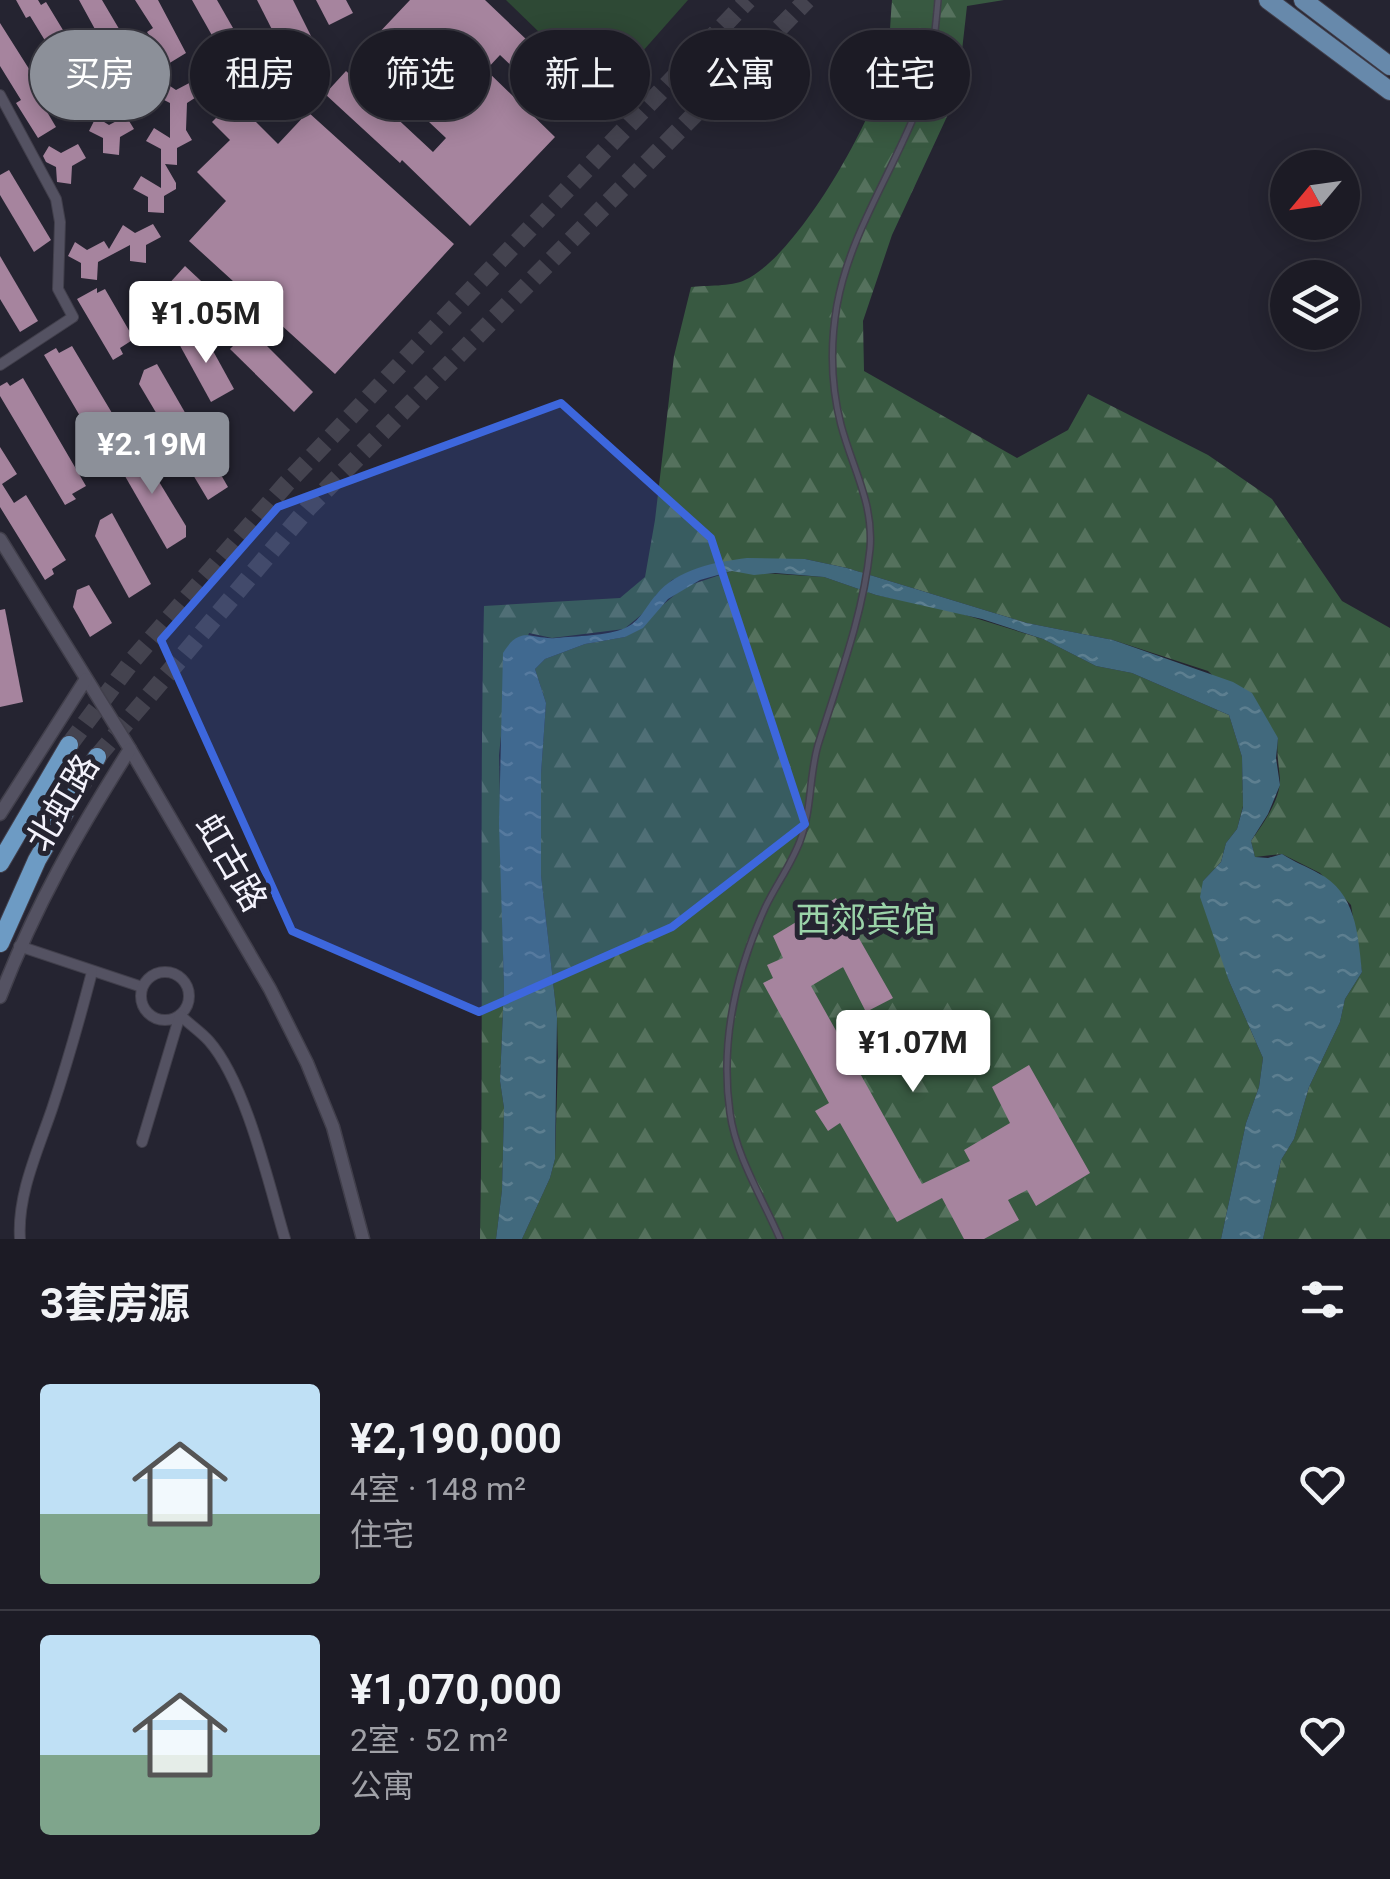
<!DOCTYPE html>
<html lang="zh">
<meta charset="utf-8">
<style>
:root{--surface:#1c1b25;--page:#25242d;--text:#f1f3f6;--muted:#a0a1a7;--line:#3a3942;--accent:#8c9099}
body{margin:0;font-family:Roboto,"Noto Sans SC",sans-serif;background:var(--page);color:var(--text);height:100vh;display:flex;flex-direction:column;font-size:38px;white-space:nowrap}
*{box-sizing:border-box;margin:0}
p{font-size:32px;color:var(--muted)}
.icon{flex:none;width:55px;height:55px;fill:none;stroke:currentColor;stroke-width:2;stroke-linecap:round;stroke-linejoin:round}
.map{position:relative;height:1239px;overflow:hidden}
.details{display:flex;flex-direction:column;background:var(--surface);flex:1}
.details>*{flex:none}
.banner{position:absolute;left:30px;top:30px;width:1330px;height:90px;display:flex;gap:20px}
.needle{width:65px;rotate:241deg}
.controls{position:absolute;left:1270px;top:150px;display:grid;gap:20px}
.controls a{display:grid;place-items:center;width:90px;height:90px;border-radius:50%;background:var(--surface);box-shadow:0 5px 25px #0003,0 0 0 2px var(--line);font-size:50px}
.price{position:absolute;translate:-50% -85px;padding:0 22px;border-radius:10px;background:#fff;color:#222;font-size:32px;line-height:65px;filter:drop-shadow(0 2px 5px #0008)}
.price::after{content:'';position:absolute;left:50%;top:60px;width:30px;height:22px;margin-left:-15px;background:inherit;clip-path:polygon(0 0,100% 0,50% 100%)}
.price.active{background:var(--accent);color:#fff}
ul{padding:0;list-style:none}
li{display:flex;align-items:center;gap:30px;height:250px;padding:0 40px}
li+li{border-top:2px solid var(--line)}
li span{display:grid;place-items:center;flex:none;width:280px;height:200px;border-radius:10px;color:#555}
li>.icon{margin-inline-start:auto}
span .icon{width:120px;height:120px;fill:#fffc;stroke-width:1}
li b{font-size:42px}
h2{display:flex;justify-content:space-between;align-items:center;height:120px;padding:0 40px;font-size:42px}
.tag{padding:0 35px;border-radius:45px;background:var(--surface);box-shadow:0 5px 25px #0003,0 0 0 2px var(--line);font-size:35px;line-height:90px}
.tag.active{background:var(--accent);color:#fff}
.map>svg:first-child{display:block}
.forest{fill:url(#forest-firs)}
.pitch{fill:#2e4935}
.water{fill:url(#water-ripples)}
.building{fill:#a6849e}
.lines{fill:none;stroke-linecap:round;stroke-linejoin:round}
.trunk-tunnel{stroke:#44434f;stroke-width:18;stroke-dasharray:18 9;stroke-linecap:butt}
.service-casing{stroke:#413f4b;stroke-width:8}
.minor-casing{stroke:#413f4b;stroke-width:12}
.tertiary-casing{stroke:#413f4b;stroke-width:15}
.primary-casing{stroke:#413f4b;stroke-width:20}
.trunk-casing{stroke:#413f4b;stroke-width:20}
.service{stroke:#545262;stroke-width:5}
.minor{stroke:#545262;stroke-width:10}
.tertiary{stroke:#545262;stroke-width:12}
.primary{stroke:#6789ab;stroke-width:18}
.trunk{stroke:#6d9bc4;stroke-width:18}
.marked{fill:#3d67dd;fill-opacity:0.2;stroke:#3d67dd;stroke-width:8;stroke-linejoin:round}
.labels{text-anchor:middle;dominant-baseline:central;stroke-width:10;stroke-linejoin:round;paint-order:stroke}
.street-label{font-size:35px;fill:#f3f2fc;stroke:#252431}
.park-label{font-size:35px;fill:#9bd4a9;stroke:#252431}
</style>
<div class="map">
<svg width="1390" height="1239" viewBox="0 0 1390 1239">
<defs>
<pattern id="forest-firs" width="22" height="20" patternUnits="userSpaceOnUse" patternTransform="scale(2.5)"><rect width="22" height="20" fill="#385941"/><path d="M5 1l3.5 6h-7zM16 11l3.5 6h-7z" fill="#55715d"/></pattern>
<pattern id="water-ripples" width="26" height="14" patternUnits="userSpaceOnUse" patternTransform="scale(2.5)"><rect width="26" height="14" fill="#41697d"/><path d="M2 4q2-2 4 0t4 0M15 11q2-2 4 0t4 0" fill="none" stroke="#5d7f90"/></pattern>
</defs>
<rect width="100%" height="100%" fill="#252431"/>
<!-- forest -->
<g class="forest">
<path d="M892,0H1004L967,6L957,95L892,235L863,321L864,371L1017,458L1068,430L1088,394L1208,455L1272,499L1342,601L1390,628V1239H1263L1281,1160L1294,1139L1309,1087L1340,1022L1345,999L1362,972L1351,905L1320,873L1282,854L1255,857L1251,841C1262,825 1280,801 1280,780C1279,765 1276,753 1278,738L1208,671L1113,640L1027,623L847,568L805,559L697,569L672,580L656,595L646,611L624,629L552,638L529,633L504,707L499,755L504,986L500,1081L504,1108L502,1190L496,1239H480C484,1028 479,817 484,606L620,598L645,577L655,520L674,356L691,287C706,285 731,287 745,280C797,256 871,125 885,70C890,48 890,23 892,0Z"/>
<polygon points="732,571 824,577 876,595 943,608 1043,639 1096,666 1132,673 1229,715 1242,757 1243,806 1237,829 1226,843 1221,862 1203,881 1229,981 1263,1058 1259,1087 1246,1123 1221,1239 522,1239 550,1178 555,1159 558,1059 557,1017 541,875 541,774 546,703 535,669 545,659 585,644 625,637 684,587"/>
</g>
<!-- pitch -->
<polygon class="pitch" points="506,0 688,0 604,95"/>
<!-- water -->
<path class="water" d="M747,558L805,559L847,568L1027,623L1113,640L1233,682L1252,693L1278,738L1276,758L1280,785L1268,814L1251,841L1255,857L1268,858L1282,854C1294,862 1306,866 1318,873C1356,892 1358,934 1362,972L1345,999L1340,1022L1309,1087L1294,1139L1281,1160L1263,1239H1221L1246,1123L1259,1087L1263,1058L1229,981L1200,897L1203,881L1221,862L1226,843L1237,829L1243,807L1242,757L1229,715L1132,673L1096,666L1043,639L982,619L876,595L824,577L775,573L754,575L732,571L700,580L668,599L643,628L625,637L585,644L545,659L535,669L546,703L541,774V875L557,1017L555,1159L550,1178L522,1239H496L502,1190L504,1108L500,1081L504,986L499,824L503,653C521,624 531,640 556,638C576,636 607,636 625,628C640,622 646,606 656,595C677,569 715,562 747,558Z"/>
<!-- building -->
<g class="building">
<polygon points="16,0 38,0 41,5 46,2 86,68 80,72 100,104 82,115 60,79 66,75 30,16 26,18"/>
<polygon points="79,0 102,0 128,44 123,47 142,79 125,90 105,55 108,53"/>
<polygon points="135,0 158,0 186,53 168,64 147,32 153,28"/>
<polygon points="192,0 217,0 233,28 214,39"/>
<polygon points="257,0 293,0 317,48 289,63"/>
<polygon points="316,0 346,0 353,13 329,25"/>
<polygon points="410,0 485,0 589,99 569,121 500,55 486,70 555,137 470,226 402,160 400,163 325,94 346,71 433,152 446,138 358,55"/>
<polygon points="0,23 43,91 37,95 56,127 38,138 16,103 21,100 0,66"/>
<polygon points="246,46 288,85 255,121 278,144 308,112 454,244 335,374 189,241 226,201 197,172 230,140 212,122 246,88 225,69"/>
<polygon points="193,81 201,94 187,103 186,130 192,140 177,148 177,165 165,164 176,183 176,189 164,196 164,213 148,212 148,197 133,189 141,176 161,188 161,149 146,141 154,128 170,138 170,103 156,96 164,82 176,90"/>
<polygon points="126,116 134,129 120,137 119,155 103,153 103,138 89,131 96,117 109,125"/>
<polygon points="78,144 86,158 72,166 71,184 57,182 56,167 46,162 43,156 49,146 61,153"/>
<polygon points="9,170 51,240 34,252 0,195 0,175"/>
<polygon points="153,224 161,237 146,245 146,263 130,261 130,245 98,262 97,280 81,278 81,263 68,256 75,242 87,250 104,241 109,249 123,225 135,233"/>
<polygon points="0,256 38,321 20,332 0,299"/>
<polygon points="185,266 215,294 197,314 167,286"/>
<polygon points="97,288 97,293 105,289 134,339 120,348 123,354 113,360 77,299"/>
<polygon points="201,329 234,389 211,402 178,342"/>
<polygon points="250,329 313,392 294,412 230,349"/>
<polygon points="72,346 112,413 97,422 100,428 90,433 44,355 56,348 59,353"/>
<polygon points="157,364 228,487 208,500 139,384 144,370"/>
<polygon points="23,378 86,486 72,494 76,499 65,505 0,396 0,386 7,382 10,386"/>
<polygon points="136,444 186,526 186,537 167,549 118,464 120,453"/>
<polygon points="0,447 17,474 2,484 14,503 26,495 66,560 52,569 54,574 45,580 0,507"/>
<polygon points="112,513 151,584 129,598 95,536 100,520"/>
<polygon points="89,585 112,623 90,637 73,607 77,590"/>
<polygon points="5,609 23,702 0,707 0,610"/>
<polygon points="836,898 893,998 866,1012 843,967 811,986 922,1184 970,1161 964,1150 1010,1123 992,1087 1029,1065 1090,1173 1036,1206 1027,1190 1008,1200 1019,1220 984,1239 964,1239 942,1198 897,1222 840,1123 828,1131 815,1111 829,1103 763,983 773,978 767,965 783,958 773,936"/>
</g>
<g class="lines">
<!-- trunk-tunnel -->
<g class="trunk-tunnel">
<polyline points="69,745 132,661 286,484 748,0"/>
<polyline points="97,757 308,508 807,0"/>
</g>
<!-- service casing -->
<g class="service-casing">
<path id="service" d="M780,1239C763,1199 736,1157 730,1113C720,1043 736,972 765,908C776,885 791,865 800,841C812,810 809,776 818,745C838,681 863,616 870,549C874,503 852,467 841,425C831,386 830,345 837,305C850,233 893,172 919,104C932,71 935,34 938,0"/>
</g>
<!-- minor casing -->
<g class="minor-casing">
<g id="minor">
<polyline points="0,95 56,199 60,222 58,289 73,317 0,365"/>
<polyline points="19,946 142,987"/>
<circle cx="165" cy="996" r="24"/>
<path d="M142,1142L180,1015C189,1024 201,1032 209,1041C246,1083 269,1185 285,1239"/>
<path d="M20,1239C17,1195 38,1150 52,1109C67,1064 80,1018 92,972"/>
</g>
</g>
<!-- tertiary casing -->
<g class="tertiary-casing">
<g id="tertiary">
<polyline points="0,539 130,749 270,989 307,1063 333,1127 363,1239"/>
<polyline points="0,814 86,679"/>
<path d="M0,997C36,904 77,833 130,749"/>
</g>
</g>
<!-- primary casing -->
<g class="primary-casing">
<g id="primary">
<polyline points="1268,0 1390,91"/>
<polyline points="1303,0 1390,66"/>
</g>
</g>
<!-- trunk casing -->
<g class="trunk-casing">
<g id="trunk">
<polyline points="0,863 69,745"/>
<polyline points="0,943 37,860 97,757"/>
</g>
</g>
<!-- service -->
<use href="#service" class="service"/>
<!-- minor -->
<use href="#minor" class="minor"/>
<!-- tertiary -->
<use href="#tertiary" class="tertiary"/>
<!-- primary -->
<use href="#primary" class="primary"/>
<!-- trunk -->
<use href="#trunk" class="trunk"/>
</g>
<!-- marked area -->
<path class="marked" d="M561,403L711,538L805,824L672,927L479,1012L292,931L161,640L278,507Z"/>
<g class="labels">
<!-- street labels -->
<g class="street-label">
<text transform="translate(63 803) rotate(-59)">北虹路</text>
<text transform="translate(231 863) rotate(60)">虹古路</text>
</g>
<!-- park labels -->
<g class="park-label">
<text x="866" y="920">西郊宾馆</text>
</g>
</g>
</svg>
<div class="controls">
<a><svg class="needle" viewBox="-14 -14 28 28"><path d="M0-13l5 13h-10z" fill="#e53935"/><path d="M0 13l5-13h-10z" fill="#a0a1a7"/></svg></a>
<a><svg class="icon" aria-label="layers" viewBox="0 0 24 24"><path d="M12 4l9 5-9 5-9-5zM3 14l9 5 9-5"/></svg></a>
</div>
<b class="price" style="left:206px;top:366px">¥1.05M</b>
<b class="price active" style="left:152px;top:497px">¥2.19M</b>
<b class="price" style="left:913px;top:1095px">¥1.07M</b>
<div class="banner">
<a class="tag active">买房</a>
<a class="tag">租房</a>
<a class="tag">筛选</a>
<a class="tag">新上</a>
<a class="tag">公寓</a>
<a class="tag">住宅</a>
</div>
</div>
<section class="details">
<h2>3套房源<svg class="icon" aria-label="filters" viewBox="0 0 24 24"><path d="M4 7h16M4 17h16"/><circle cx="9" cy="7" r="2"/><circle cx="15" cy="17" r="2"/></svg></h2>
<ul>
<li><span style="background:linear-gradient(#bfe0f5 65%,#7fa58c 0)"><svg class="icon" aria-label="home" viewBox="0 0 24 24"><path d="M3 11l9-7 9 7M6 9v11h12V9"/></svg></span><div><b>¥2,190,000</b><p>4室 · 148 m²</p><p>住宅</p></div><svg class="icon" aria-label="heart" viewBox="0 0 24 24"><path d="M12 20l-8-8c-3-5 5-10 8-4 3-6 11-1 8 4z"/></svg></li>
<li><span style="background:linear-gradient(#bfe0f5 60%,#7fa58c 0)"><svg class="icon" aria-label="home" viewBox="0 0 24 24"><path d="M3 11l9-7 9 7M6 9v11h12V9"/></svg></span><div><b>¥1,070,000</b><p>2室 · 52 m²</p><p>公寓</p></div><svg class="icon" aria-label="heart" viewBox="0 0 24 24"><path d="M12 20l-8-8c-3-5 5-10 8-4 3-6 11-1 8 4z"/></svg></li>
</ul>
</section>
